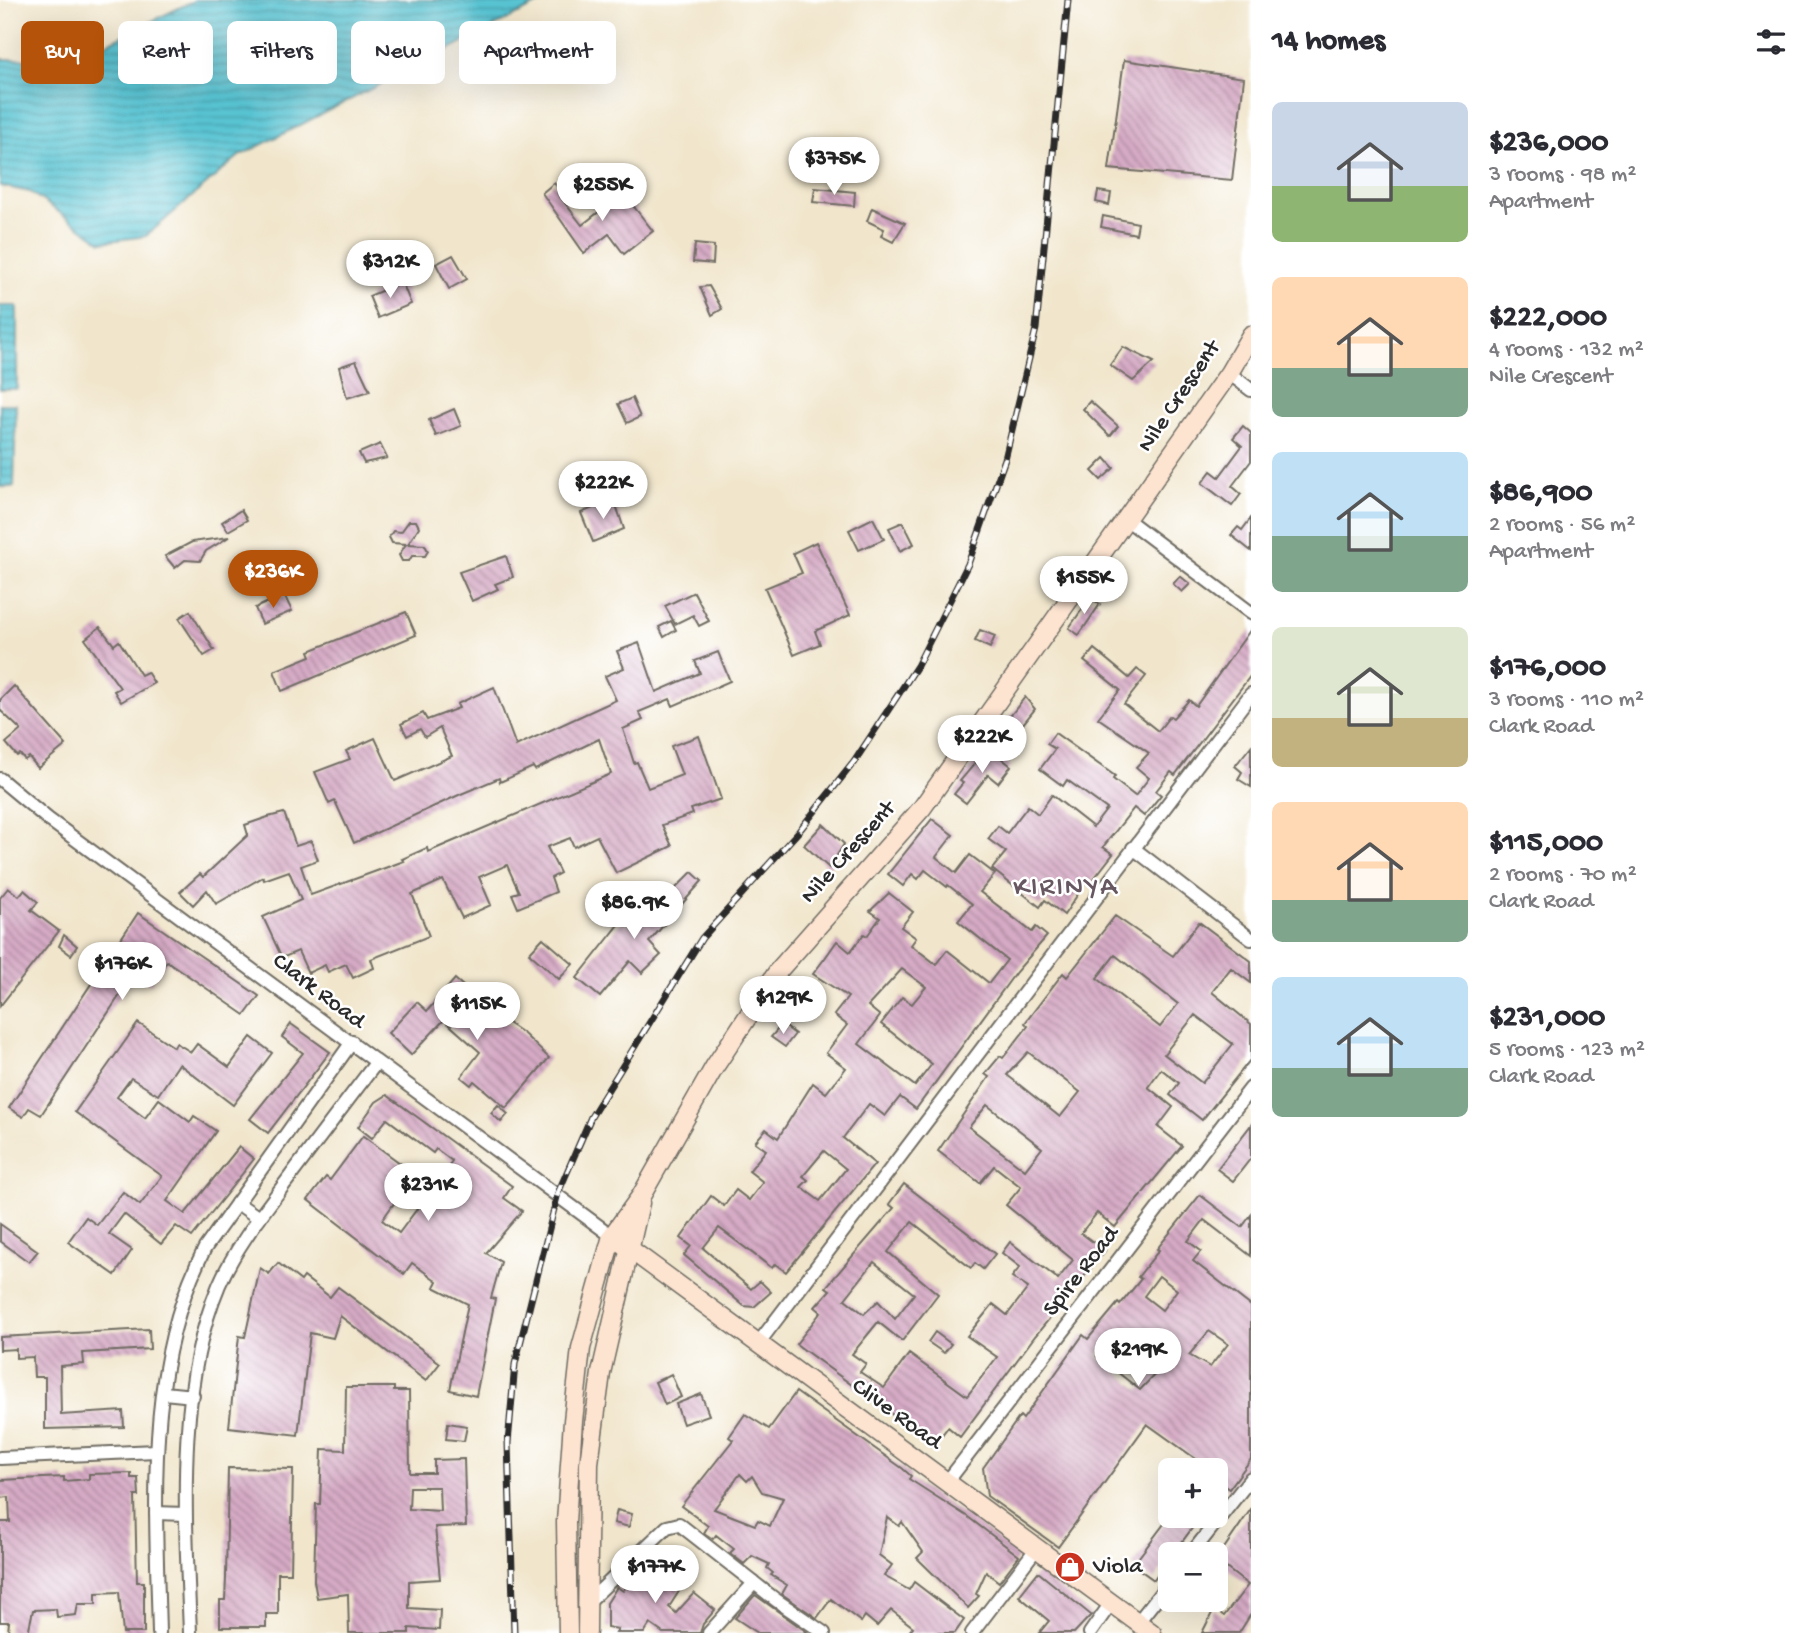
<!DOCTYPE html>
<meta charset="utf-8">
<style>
:root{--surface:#fff;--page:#f2f2f3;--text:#2b2b33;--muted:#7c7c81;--accent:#b45309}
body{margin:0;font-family:"Gochi Hand",sans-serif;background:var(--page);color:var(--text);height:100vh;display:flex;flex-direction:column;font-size:26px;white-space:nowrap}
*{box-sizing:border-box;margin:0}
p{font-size:23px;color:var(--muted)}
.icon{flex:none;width:38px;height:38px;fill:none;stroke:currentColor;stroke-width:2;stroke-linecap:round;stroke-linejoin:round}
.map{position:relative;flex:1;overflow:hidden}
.side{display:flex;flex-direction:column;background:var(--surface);width:560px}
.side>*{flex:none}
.banner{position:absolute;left:21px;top:21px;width:665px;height:63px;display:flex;gap:14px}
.controls{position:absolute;left:1158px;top:1458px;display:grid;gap:14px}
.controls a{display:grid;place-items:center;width:70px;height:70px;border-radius:10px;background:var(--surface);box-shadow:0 7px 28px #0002;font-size:35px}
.price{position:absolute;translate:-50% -60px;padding:0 16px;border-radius:24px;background:#fff;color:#222;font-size:23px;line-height:46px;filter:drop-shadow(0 2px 4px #0008)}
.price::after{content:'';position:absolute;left:50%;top:42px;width:21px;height:16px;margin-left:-10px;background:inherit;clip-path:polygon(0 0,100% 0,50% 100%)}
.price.current{background:var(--accent);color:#fff}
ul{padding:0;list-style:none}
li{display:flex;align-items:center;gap:21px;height:175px;padding:0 21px}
li span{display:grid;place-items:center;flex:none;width:196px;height:140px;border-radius:10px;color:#555}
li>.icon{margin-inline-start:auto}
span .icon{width:84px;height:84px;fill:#fffc;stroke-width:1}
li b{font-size:30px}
h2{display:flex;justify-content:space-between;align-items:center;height:84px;padding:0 21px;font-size:30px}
.chip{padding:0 24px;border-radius:10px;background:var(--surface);box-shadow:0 7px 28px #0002;font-size:24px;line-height:63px}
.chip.current{background:var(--accent);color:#fff}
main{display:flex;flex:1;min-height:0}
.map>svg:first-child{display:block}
.water{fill:url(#water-rules);stroke:#42787f;stroke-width:2}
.building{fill:url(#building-back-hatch);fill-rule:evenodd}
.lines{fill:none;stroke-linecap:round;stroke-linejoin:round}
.street-casing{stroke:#706c63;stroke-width:16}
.secondary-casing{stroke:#706c63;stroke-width:21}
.street{stroke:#fff;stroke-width:12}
.secondary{stroke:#fde4d1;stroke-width:18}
.rail-casing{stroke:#2b2b2b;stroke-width:7}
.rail{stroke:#fff;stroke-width:4.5;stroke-dasharray:13;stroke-linecap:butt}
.labels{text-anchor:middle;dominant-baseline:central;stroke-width:5;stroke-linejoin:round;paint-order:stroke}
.street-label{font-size:24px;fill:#2b2b2b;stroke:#fff}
.poi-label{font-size:24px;fill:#2b2b2b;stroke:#fff;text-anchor:start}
.quarter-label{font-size:28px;letter-spacing:2px;fill:#675761;stroke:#fff}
</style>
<main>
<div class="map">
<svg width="1251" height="1633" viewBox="0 0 1251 1633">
<defs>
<pattern id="water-rules" width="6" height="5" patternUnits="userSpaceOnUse" patternTransform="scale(1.75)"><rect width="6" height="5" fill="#59c4d3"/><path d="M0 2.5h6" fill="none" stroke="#4a9fab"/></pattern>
<pattern id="building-back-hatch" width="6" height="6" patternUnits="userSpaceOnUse" patternTransform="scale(1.75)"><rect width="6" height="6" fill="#d6aac5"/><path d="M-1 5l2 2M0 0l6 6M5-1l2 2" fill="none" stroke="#ae8ba0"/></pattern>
</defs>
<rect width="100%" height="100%" fill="#fff"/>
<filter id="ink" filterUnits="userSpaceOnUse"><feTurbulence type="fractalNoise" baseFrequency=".0143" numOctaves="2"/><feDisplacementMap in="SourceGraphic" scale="14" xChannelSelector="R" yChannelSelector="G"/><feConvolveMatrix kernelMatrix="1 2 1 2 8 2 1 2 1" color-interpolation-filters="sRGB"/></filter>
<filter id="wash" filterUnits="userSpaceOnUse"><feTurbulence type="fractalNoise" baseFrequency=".00686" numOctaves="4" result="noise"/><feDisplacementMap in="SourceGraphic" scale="28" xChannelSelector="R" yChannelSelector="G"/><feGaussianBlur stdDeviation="1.57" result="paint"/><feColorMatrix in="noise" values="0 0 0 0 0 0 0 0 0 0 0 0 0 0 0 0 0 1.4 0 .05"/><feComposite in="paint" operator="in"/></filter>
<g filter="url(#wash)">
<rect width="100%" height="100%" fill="#f1e6cc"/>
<!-- water -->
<g class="water">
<polygon points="195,0 546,0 239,156 146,236 102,242 30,192 0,186 0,59 73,60"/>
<rect x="0" y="306" width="17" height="83"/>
<polygon points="0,404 16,404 14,487 0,487"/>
</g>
<g id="blocks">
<!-- building -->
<g class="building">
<polygon points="1124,60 1244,78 1232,180 1109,169"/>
<polygon points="616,173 624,184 614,192 606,181"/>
<polygon points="554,183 561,192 558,194 582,225 623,193 653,231 624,254 609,234 584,253 542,193"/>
<polygon points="815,188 855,192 854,206 813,202"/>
<polygon points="1098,191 1111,193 1109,205 1096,202"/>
<polygon points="872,208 905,223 893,242 881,236 884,229 867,221"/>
<polygon points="1103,216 1138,223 1136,234 1101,227"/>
<polygon points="695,244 714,246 713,264 693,262"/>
<polygon points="453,255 467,279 449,289 436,264"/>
<polygon points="402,282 411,304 378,318 369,296"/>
<polygon points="709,286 722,309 712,315 700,287"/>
<polygon points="1123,347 1154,362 1133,381 1110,365"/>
<polygon points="356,361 370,391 347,398 339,367"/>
<polygon points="632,398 640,417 627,423 618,404"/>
<polygon points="1090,401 1118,426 1110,436 1083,409"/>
<polygon points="454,409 461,426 436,436 429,420"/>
<polygon points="1243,426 1251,433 1251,461 1232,486 1241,494 1232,506 1202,483 1211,471 1219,477 1242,446 1233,438"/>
<polygon points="380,444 387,458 364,463 359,453"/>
<polygon points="1105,458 1114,468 1101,480 1092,471"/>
<polygon points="614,499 624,529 593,542 581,513"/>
<polygon points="241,510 247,520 228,531 222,522"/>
<polygon points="873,518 884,539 859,550 849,530"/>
<polygon points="1251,518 1251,551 1231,535 1238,527 1242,530"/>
<polygon points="409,521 416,521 419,527 408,544 425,545 428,551 425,556 412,556 409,561 402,561 399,555 406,544 392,543 389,537 393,531 401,532"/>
<polygon points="903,522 914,544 900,551 889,528"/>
<polygon points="229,537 206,551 200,561 185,560 175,568 165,556 192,542"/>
<polygon points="816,542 850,615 815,631 820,644 794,655 765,588 802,573 793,553"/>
<polygon points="506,556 513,577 495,584 498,589 472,601 459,572"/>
<polygon points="1180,576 1190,584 1182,592 1173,584"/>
<polygon points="694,592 709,621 699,626 693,615 675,624 665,606"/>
<polygon points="284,595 292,611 262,624 255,608"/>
<polygon points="1090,598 1100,604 1079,635 1069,628"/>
<polygon points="190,611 214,650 204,656 179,618"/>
<polygon points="406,612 416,635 282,691 274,671 311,656 309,651"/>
<polygon points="671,621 676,630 664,637 659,627"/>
<polygon points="100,627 114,645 119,641 141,675 147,672 154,683 121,702 114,691 120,688 85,639"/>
<polygon points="1251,629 1251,675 1175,775 1171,772 1156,791 1161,795 1144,816 1134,808 1103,847 1113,854 1089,885 1086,882 1064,915 1045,900 1040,907 992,869 1006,852 988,839 998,826 1007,833 1028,806 1038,814 1052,795 1093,827 1107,809 1067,780 1063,786 1040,769 1055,749 1047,744 1055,733 1115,776 1113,779 1135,796 1149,778 1136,767 1149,753 1098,718 1120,690 1084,661 1094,649 1129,678 1137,669 1146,676 1124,704 1158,731 1170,716 1173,718 1189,700 1196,706"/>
<polygon points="980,630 995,636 990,648 975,641"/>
<polygon points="639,643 656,692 700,673 695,661 718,652 730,681 673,706 670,699 639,712 643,720 623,729 634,763 637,762 648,788 682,775 671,746 699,736 721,799 691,809 693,814 662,825 672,846 616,873 597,836 574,847 570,838 547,847 560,873 551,878 556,892 518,908 512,894 519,892 507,865 479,877 491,905 462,918 443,880 412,894 429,936 371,959 374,968 353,978 346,964 328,972 325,965 308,973 298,951 282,958 263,917 301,900 289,871 264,880 263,877 216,904 207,890 193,905 180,892 200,874 203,877 248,835 245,825 268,817 284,813 296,846 311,841 318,860 301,866 311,895 404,861 402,859 427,848 428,852 611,774 599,739 535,770 533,767 500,782 499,778 461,794 354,843 335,801 329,804 315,772 350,759 346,751 375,738 395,781 452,756 440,728 425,737 420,729 407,736 401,724 423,713 427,720 459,708 457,704 494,687 516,746 616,700 605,676 624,668 617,651"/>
<polygon points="14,686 66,745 38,768 29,757 25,760 20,754 17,756 6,743 21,730 0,710 0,700"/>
<polygon points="1025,697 1035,709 1002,750 990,742"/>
<polygon points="1251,746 1251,787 1238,779 1242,772 1235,766"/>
<polygon points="991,750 1011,766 998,783 988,775 966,803 954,794 963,783 960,781 976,762 980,765"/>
<path d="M932,819L953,835L936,857L956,873L970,855L995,874L980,892L1032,932L1036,927L1047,936L1016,972L916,1109L900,1097L885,1116L869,1104L843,1138L875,1164L786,1272L775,1264L772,1268L719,1228L703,1248L751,1289L760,1281L771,1292L754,1307L744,1306L684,1255L691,1246L681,1238L711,1196L724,1206L736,1190L749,1200L763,1182L749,1171L766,1150L755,1142L766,1129L778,1138L813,1083L826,1093L846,1068L826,1053L847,1025L834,1015L848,997L813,974L825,958L837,941L850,952L864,934L867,936L880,918L870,911L889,893L913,912L901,927L916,938L911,945L936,964L947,950L989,983L1007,960L958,921L972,904L948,885L947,887L925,870L918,879L912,874L903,886L888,874ZM902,969L926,987L912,1004L902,997L881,1024L932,1064L915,1086L859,1044L880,1016L868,1006ZM824,1151L846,1169L820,1201L801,1187L808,1180L803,1176Z"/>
<polygon points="823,824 844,844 829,868 804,845"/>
<polygon points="692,872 702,881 649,942 661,955 642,973 630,961 600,997 577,978 622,921 627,926 643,905 652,912"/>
<polygon points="8,888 19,896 24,890 38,902 31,910 59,931 0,1006 0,898"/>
<polygon points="138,913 259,996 245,1015 167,961 150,984 135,972 41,1115 29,1108 23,1117 9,1108"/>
<path d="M1115,916L1173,956L1199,922L1251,961V983L1231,968L1212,992L1251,1024V1059L1202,1120L1170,1095L1179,1083L1161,1069L1148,1087L1173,1107L1158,1127L1182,1146L1115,1227L1097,1213L1081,1233L1105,1251L1035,1336L960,1437L948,1427L934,1445L796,1344L821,1312L815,1307L830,1290L826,1287L894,1208L889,1204L904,1184L995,1254L983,1269L975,1263L971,1268L912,1222L888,1252L938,1294L902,1341L878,1322L852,1354L866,1364L860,1372L884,1388L909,1354L967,1396L997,1357L967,1336L993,1304L1007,1315L1028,1288L1012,1277L1020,1267L1002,1253L1010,1242L1058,1279L1073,1260L1006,1205L1021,1187L994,1166L980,1183L938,1151L989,1077L985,1074L1000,1056L1003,1058L1028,1026L1025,1023L1063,973L1067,977ZM1115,955L1178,1004L1160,1027L1097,978ZM1195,1015L1233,1044L1202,1083L1164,1054ZM1028,1052L1080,1092L1060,1117L1007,1075ZM987,1105L1042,1148L1025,1170L969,1127ZM874,1262L914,1294L895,1319L878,1301L864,1314L845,1299Z"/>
<polygon points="64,935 77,946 71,955 59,946"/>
<polygon points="543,938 573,964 559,979 529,953"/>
<polygon points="455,979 495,1014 524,1034 549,1058 506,1108 474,1081 471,1085 461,1077 480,1052 444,1020 411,1055 388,1033 417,1002 427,1011"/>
<polygon points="138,1023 174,1047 176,1043 191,1052 197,1044 229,1067 251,1037 272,1053 233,1105 179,1064 158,1095 131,1078 117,1097 145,1118 159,1099 190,1122 194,1116 216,1131 167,1201 185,1214 239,1147 254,1159 192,1237 176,1226 161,1244 124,1214 109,1234 132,1250 115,1275 68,1242 86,1217 97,1225 123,1192 140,1205 162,1176 75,1112"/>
<polygon points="291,1024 330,1052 268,1133 250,1119 303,1053 282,1037"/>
<polygon points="782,1024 795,1034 785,1047 771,1037"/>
<polygon points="387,1095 512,1186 504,1198 522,1211 486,1253 501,1262 491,1298 495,1299 476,1396 450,1390 468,1304 434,1287 437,1281 412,1263 404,1274 308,1200 326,1177 330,1180 363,1136 415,1174 382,1220 399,1233 429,1193 433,1195 453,1168 449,1165 452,1161 436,1149 433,1153 387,1119 372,1138 358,1127 376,1102"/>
<polygon points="498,1105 508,1114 501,1122 491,1113"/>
<polygon points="1251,1125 1251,1158 1233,1181 1217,1169"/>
<path d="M1200,1195L1242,1227L1251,1215V1256L1204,1220L1188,1241L1201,1251L1193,1261L1251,1306V1459L1229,1489L1216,1480V1470H1199L1203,1464L1147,1424L1058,1547L987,1496L983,1468L1020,1416L1023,1419L1083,1335L1088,1339L1118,1303L1120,1305L1141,1279L1138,1277L1159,1250L1157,1249ZM1159,1276L1177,1290L1162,1310L1144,1296ZM1209,1331L1228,1344L1210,1367L1189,1355ZM1114,1335L1159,1370L1140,1390L1097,1356Z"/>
<polygon points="0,1224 38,1251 29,1262 0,1241"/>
<polygon points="278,1263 301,1281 304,1277 330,1297 338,1287 440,1363 426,1381 340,1316 333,1338 310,1333 298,1435 229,1427 239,1336 245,1337 260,1268 269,1274"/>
<polygon points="149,1329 150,1349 83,1353 84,1364 60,1366 61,1415 123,1411 124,1427 45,1429 45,1377 34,1377 33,1357 16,1358 16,1349 0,1350 0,1337"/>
<polygon points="935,1332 951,1344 944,1353 928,1342"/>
<polygon points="671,1374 681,1397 665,1405 655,1382"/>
<path d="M346,1387H394V1391H409L410,1473H434V1460L464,1459L466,1526L435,1527L440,1579L409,1581V1608L440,1610L439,1630L409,1628V1633H349L348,1594L317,1598L314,1581L316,1504H320L322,1449L345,1450ZM410,1487H439L440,1511L409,1509Z"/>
<path d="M796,1392L902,1468L911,1476L909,1479L968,1517L1019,1556L999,1582L986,1572L976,1594L979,1596L968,1608L917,1558L923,1552L902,1522L899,1526L887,1517L879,1555L892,1565L884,1576L909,1590L914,1582L964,1620L955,1633H908L913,1627L891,1610L877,1626L865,1616L861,1622L831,1599L817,1618L782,1594L787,1585L771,1575L773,1573L767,1568L769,1564L752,1556L744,1564L730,1553L734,1549L716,1535L713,1539L704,1533L708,1526L681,1506L733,1440L729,1437L745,1414L769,1429ZM740,1474L747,1481L752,1476L762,1492L783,1498L770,1526L758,1520L755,1525L714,1509Z"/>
<polygon points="701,1394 709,1415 683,1424 676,1404"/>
<polygon points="448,1423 467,1426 464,1441 446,1439"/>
<polygon points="228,1468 293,1469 291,1573 278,1573 278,1614 266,1614 266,1627 220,1627 220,1600 225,1600 226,1578"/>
<polygon points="131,1473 131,1478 138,1478 139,1496 135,1496 137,1582 144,1582 144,1633 123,1633 119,1592 96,1593 96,1604 78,1604 76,1615 57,1617 56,1609 33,1610 28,1633 8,1632 9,1622 0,1622 0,1522 10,1522 9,1497 0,1498 0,1480 64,1477 64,1481 89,1479 89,1474"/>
<polygon points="1251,1509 1251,1614 1239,1633 1202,1633 1214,1609 1224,1616 1248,1585 1216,1560"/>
<polygon points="617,1510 632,1514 629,1527 614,1523"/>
<polygon points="1170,1516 1201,1516 1154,1580 1133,1565"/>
<polygon points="646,1559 683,1585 669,1607 676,1613 694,1593 715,1610 703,1624 700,1633 663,1633 650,1624 644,1633 616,1633 618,1629 607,1627 607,1603 617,1587 623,1591"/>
<polygon points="1038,1572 1091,1615 1074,1633 1039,1633 1049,1621 1019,1596"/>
<polygon points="755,1595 807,1632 806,1633 758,1633 735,1618"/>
</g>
</g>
</g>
<g filter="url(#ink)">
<use href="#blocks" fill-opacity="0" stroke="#706c63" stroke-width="2"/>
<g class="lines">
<!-- street casing -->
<g class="street-casing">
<g id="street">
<polyline points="1229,373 1251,390"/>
<polyline points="1126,519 1251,613"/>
<polyline points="0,779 48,819 612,1236"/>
<polyline points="1133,848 1251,939"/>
<polyline points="237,1203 259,1218"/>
<polyline points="757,1345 1251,694"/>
<polyline points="164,1393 193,1396"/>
<polyline points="0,1458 156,1451"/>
<polyline points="947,1482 1251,1088"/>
<polyline points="156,1513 185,1514"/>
<polyline points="1191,1554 1251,1478"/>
<polyline points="586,1604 667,1527 679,1524 776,1600 824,1633"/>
<polyline points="1138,1622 1171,1580"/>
<path d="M159,1633C156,1506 144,1365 205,1248L352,1042"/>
<path d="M190,1633C186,1522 175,1389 219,1285C235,1248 262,1214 286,1182C316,1142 346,1102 376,1063"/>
<polyline points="709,1633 754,1583"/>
<polyline points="972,1633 1036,1549"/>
<polyline points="1090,1633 1111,1603"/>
</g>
</g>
<!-- secondary casing -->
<g class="secondary-casing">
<g id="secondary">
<polyline points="612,1236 1152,1633"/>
<polyline points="568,1633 566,1522 573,1421 581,1348 612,1236 641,1196 715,1066 778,971 922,808 1229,373 1251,335"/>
<polyline points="587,1633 589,1463 601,1373 640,1203"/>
</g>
</g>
<!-- street -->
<use href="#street" class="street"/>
<!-- secondary -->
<use href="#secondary" class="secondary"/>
<!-- rail casing -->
<g class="rail-casing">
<polyline id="rail" points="514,1633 508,1443 515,1364 558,1193 591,1117 702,938 799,831 854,762 917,666 968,564 1005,459 1036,329 1068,0"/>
</g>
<!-- rail -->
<use href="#rail" class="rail"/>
</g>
</g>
<!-- icons -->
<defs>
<g id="shop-disc" transform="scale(1.575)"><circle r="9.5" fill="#c8321e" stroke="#fff"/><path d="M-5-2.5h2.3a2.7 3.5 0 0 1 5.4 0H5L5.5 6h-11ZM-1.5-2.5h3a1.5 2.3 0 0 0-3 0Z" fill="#fff"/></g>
</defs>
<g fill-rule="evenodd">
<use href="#shop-disc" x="1070" y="1567"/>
</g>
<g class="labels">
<!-- street labels -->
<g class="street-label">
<text transform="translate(1180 397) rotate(-56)">Nile Crescent</text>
<text transform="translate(849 853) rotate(-48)">Nile Crescent</text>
<text transform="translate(318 992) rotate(37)">Clark Road</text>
<text transform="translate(1082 1272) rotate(-52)">Spire Road</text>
<text transform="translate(896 1415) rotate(36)">Clive Road</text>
</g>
<!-- poi labels -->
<g class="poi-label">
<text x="1093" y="1567">Viola</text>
</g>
<!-- quarter labels -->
<g class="quarter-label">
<text x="1066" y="888">KIRINYA</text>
</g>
</g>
</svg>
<div class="controls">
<a>+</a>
<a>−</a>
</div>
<b class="price" style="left:834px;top:197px">$375K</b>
<b class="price" style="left:602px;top:223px">$255K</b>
<b class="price" style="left:390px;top:300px">$312K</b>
<b class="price" style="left:603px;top:521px">$222K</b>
<b class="price current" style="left:273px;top:610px">$236K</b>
<b class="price" style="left:1084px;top:616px">$155K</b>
<b class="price" style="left:982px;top:775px">$222K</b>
<b class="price" style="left:634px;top:941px">$86.9K</b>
<b class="price" style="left:122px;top:1002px">$176K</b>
<b class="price" style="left:783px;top:1036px">$129K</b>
<b class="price" style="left:477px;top:1042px">$115K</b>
<b class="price" style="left:428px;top:1223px">$231K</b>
<b class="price" style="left:1138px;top:1388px">$219K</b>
<b class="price" style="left:655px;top:1605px">$177K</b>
<div class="banner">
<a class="chip current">Buy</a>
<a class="chip">Rent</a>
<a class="chip">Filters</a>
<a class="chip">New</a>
<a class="chip">Apartment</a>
</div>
</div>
<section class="side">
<h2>14 homes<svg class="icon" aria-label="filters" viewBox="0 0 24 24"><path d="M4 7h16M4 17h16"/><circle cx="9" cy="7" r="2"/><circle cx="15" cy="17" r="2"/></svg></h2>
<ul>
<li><span style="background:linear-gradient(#c9d6e8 60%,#8fb573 0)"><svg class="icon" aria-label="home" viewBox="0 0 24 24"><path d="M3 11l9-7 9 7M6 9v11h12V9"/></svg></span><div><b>$236,000</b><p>3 rooms · 98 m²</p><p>Apartment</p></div></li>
<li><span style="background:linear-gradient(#ffd9b3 65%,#7fa58c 0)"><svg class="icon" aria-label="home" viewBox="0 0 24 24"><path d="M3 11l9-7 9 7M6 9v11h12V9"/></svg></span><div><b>$222,000</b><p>4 rooms · 132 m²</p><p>Nile Crescent</p></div></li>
<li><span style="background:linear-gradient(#bfe0f5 60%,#7fa58c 0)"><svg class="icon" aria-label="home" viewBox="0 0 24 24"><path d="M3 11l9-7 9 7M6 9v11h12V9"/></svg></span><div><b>$86,900</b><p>2 rooms · 56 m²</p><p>Apartment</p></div></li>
<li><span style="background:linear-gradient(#dfe7d0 65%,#c2b280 0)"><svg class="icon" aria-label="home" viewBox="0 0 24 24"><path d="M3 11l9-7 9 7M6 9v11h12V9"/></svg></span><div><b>$176,000</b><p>3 rooms · 110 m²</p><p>Clark Road</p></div></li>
<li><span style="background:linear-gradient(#ffd9b3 70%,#7fa58c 0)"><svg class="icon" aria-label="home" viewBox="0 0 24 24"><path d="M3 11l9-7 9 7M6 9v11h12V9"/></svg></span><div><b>$115,000</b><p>2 rooms · 70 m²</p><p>Clark Road</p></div></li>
<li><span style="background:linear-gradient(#bfe0f5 65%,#7fa58c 0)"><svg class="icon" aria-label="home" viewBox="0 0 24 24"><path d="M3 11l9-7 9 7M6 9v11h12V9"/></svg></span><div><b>$231,000</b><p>5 rooms · 123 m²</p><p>Clark Road</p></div></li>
</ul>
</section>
</main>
